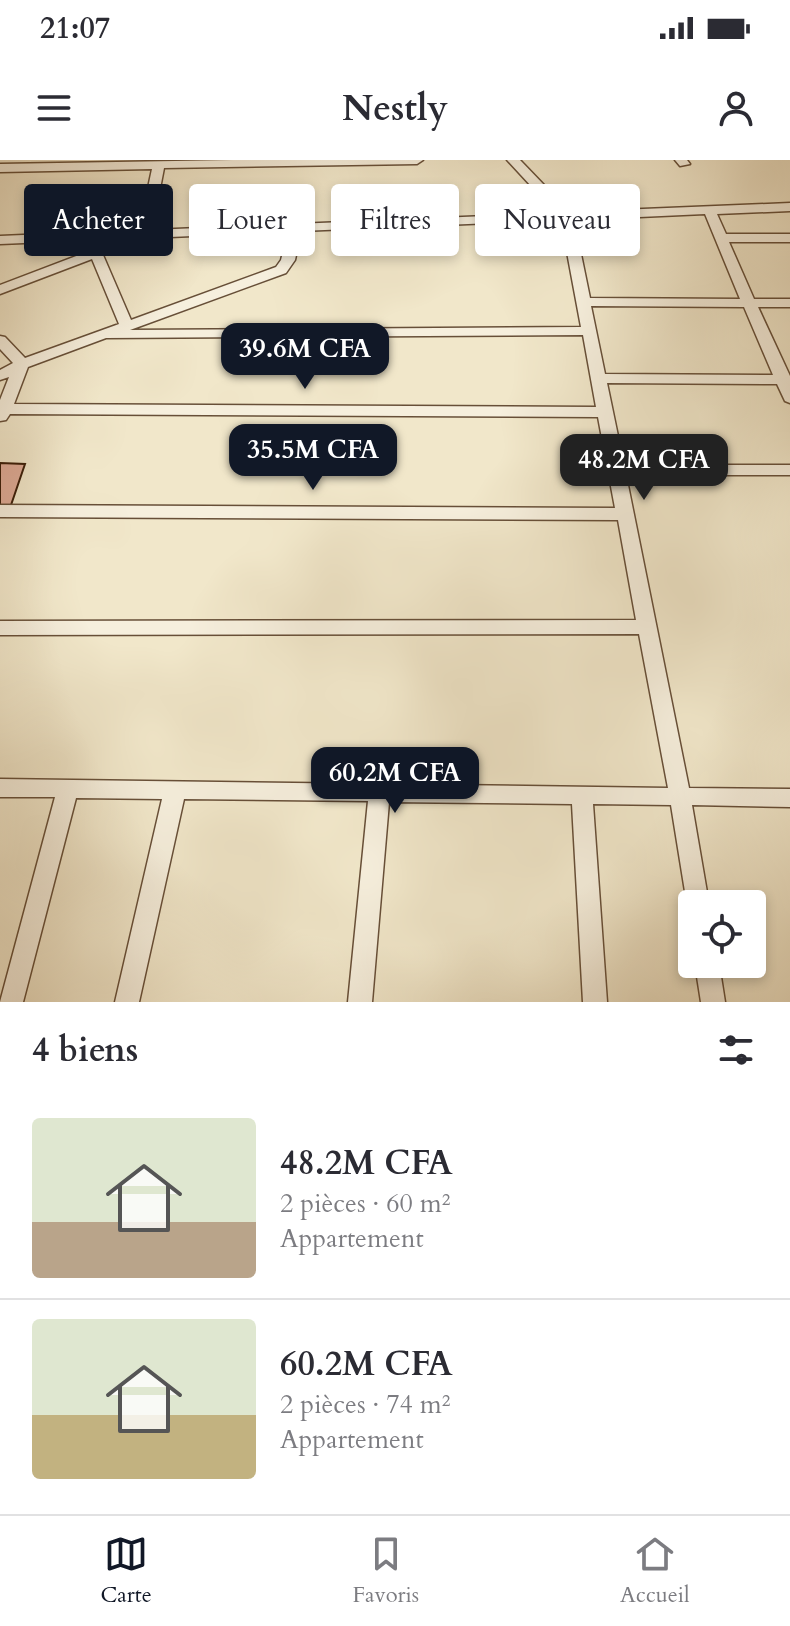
<!DOCTYPE html>
<html lang="fr">
<meta charset="utf-8">
<style>
:root{--surface:#fff;--page:#f7f7f7;--text:#2b2b33;--muted:#7c7c81;--line:#e1e1e2;--accent:#111827}
body{margin:0;font-family:Cardo,serif;background:var(--page);color:var(--text);height:100vh;display:flex;flex-direction:column;font-size:30px;white-space:nowrap}
*{box-sizing:border-box;margin:0}
p{font-size:26px;color:var(--muted)}
.icon{flex:none;width:44px;height:44px;fill:none;stroke:currentColor;stroke-width:2;stroke-linecap:round;stroke-linejoin:round}
.map{position:relative;height:842px;overflow:hidden}
.drawer{display:flex;flex-direction:column;background:var(--surface);flex:1}
.drawer>*{flex:none}
.guide{position:absolute;left:24px;top:24px;width:742px;height:72px;display:flex;gap:16px}
.controls{position:absolute;left:678px;top:730px;display:grid;gap:16px}
.controls a{display:grid;place-items:center;width:88px;height:88px;border-radius:8px;background:var(--surface);box-shadow:0 4px 12px #0003;font-size:40px}
.price{position:absolute;translate:-50% -68px;padding:0 18px;border-radius:16px;background:var(--accent);color:#fff;font-size:26px;line-height:52px;filter:drop-shadow(0 2px 4px #0008)}
.price::after{content:'';position:absolute;left:50%;top:48px;width:24px;height:18px;margin-left:-12px;background:inherit;clip-path:polygon(0 0,100% 0,50% 100%)}
.price.current{background:#222;color:#fff}
ul{padding:0;list-style:none}
li{display:flex;align-items:center;gap:24px;height:200px;padding:0 32px}
li+li{border-top:2px solid var(--line)}
li span{display:grid;place-items:center;flex:none;width:224px;height:160px;border-radius:8px;color:#555}
li>.icon{margin-inline-start:auto}
span .icon{width:96px;height:96px;fill:#fffc;stroke-width:1}
li b{font-size:34px}
h2{display:flex;justify-content:space-between;align-items:center;height:96px;padding:0 32px;font-size:34px}
.pill{padding:0 28px;border-radius:8px;background:var(--surface);box-shadow:0 4px 12px #0003;font-size:28px;line-height:72px}
.pill.current{background:var(--accent);color:#fff}
.status{display:flex;justify-content:space-between;align-items:center;height:56px;padding:0 40px;background:var(--surface);direction:ltr}
.status svg{height:22px;fill:currentColor}
header{display:flex;justify-content:space-between;align-items:center;height:104px;padding:0 32px;background:var(--surface);font-size:36px;font-weight:700}
.tabs{display:flex;justify-content:space-around;align-items:center;height:112px;border-top:2px solid var(--line);background:var(--surface);font-size:22px;color:var(--muted)}
.tabs a{display:grid;justify-items:center;gap:4px}
.tabs .current{color:var(--accent)}
.map>svg:first-child{display:block}
.building{fill:#deab97;stroke:#391c07;stroke-width:2}
.lines{fill:none;stroke-linecap:round;stroke-linejoin:round}
.minor-casing{stroke:#674f38;stroke-width:3}
.minor{fill:#f6efdd;fill-rule:evenodd}
</style>
<div class="status"><b>21:07</b><svg viewBox="0 0 49 12"><path d="M0 12V9h3v3zM5 12V6h3v6zM10 12V3h3v9zM15 12V0h3v12zM26 1h20v11H26zM47 4h2v5h-2z"/></svg></div>
<header><svg class="icon" aria-label="menu" viewBox="0 0 24 24"><path d="M4 6h16M4 12h16M4 18h16"/></svg>Nestly<svg class="icon" aria-label="person" viewBox="0 0 24 24"><circle cx="12" cy="8" r="4"/><path d="M4 21q1-7 8-7t8 7"/></svg></header>
<div class="map">
<svg width="790" height="842" viewBox="0 0 790 842">
<rect width="100%" height="100%" fill="#f1e7ca"/>
<filter id="stains"><feTurbulence type="fractalNoise" baseFrequency=".0025" numOctaves="4"/><feColorMatrix values="0 0 0 0 .2 0 0 0 0 .09 0 0 0 0 .02 0 0 0 .5 -.17"/></filter>
<radialGradient id="worn" r=".72"><stop offset=".6" stop-color="#630" stop-opacity="0"/><stop offset="1" stop-color="#630" stop-opacity=".3"/></radialGradient>
<!-- building -->
<polygon class="building" points="0,303 25,304 11,345 0,345"/>
<g class="lines">
<!-- minor casing -->
<g class="minor-casing">
<g id="minor">
<path d="M233,0H423L417,4L164,8L152,70L556,53L507,0H520L570,52L790,43V51L717,54L726,74H790V82H729L754,139H790V147H758L790,216V243L785,241L777,224L607,223L624,305H790V315H626L689,628L790,629V647L692,645L709,744H692V752L687,744L671,645L593,644L607,842H583L572,644L389,642L372,842H348L368,641L184,639L139,842H115L162,639L76,638L23,842H0L55,637H0V619L668,628L639,474L0,475V461L636,460L618,360L0,357V345L615,348L598,257L10,254L6,260L0,261V240L9,217L0,220V210L13,203L0,189V176L5,177L25,198L119,164L92,99L0,134V125L121,79L0,84V76L139,70L152,9L0,12V4ZM705,54L740,139L590,138L574,60ZM561,60L581,167L130,170L286,113L295,100L301,71ZM288,72L281,100L276,107L131,160L103,95L147,78ZM591,146L744,147L773,215L605,214ZM583,175L596,247L14,244L28,207L106,178Z"/>
<polygon points="675,0 687,0 690,4 680,6"/>
<polygon points="695,804 719,804 725,842 701,842"/>
</g>
</g>
<!-- minor -->
<use href="#minor" class="minor"/>
</g>
<rect width="100%" height="100%" filter="url(#stains)"/>
<rect width="100%" height="100%" fill="url(#worn)"/>
</svg>
<div class="controls">
<a><svg class="icon" aria-label="locate" viewBox="0 0 24 24"><circle cx="12" cy="12" r="6"/><path d="M12 2v4M12 18v4M2 12h4M18 12h4"/></svg></a>
</div>
<b class="price" style="left:305px;top:231px">39.6M CFA</b>
<b class="price" style="left:313px;top:332px">35.5M CFA</b>
<b class="price current" style="left:644px;top:342px">48.2M CFA</b>
<b class="price" style="left:395px;top:655px">60.2M CFA</b>
<div class="guide">
<a class="pill current">Acheter</a>
<a class="pill">Louer</a>
<a class="pill">Filtres</a>
<a class="pill">Nouveau</a>
</div>
</div>
<section class="drawer">
<h2>4 biens<svg class="icon" aria-label="filters" viewBox="0 0 24 24"><path d="M4 7h16M4 17h16"/><circle cx="9" cy="7" r="2"/><circle cx="15" cy="17" r="2"/></svg></h2>
<ul>
<li><span style="background:linear-gradient(#dfe7d0 65%,#b9a48a 0)"><svg class="icon" aria-label="home" viewBox="0 0 24 24"><path d="M3 11l9-7 9 7M6 9v11h12V9"/></svg></span><div><b>48.2M CFA</b><p>2 pièces · 60 m²</p><p>Appartement</p></div></li>
<li><span style="background:linear-gradient(#dfe7d0 60%,#c2b280 0)"><svg class="icon" aria-label="home" viewBox="0 0 24 24"><path d="M3 11l9-7 9 7M6 9v11h12V9"/></svg></span><div><b>60.2M CFA</b><p>2 pièces · 74 m²</p><p>Appartement</p></div></li>
</ul>
</section>
<nav class="tabs">
<a class="current"><svg class="icon" aria-label="map" viewBox="0 0 24 24"><path d="M3 6l6-2 6 2 6-2v14l-6 2-6-2-6 2zM9 4v14M15 6v14"/></svg>Carte</a>
<a><svg class="icon" aria-label="saved" viewBox="0 0 24 24"><path d="M7 4h10v16l-5-4-5 4z"/></svg>Favoris</a>
<a><svg class="icon" aria-label="home" viewBox="0 0 24 24"><path d="M3 11l9-7 9 7M6 9v11h12V9"/></svg>Accueil</a>
</nav>
